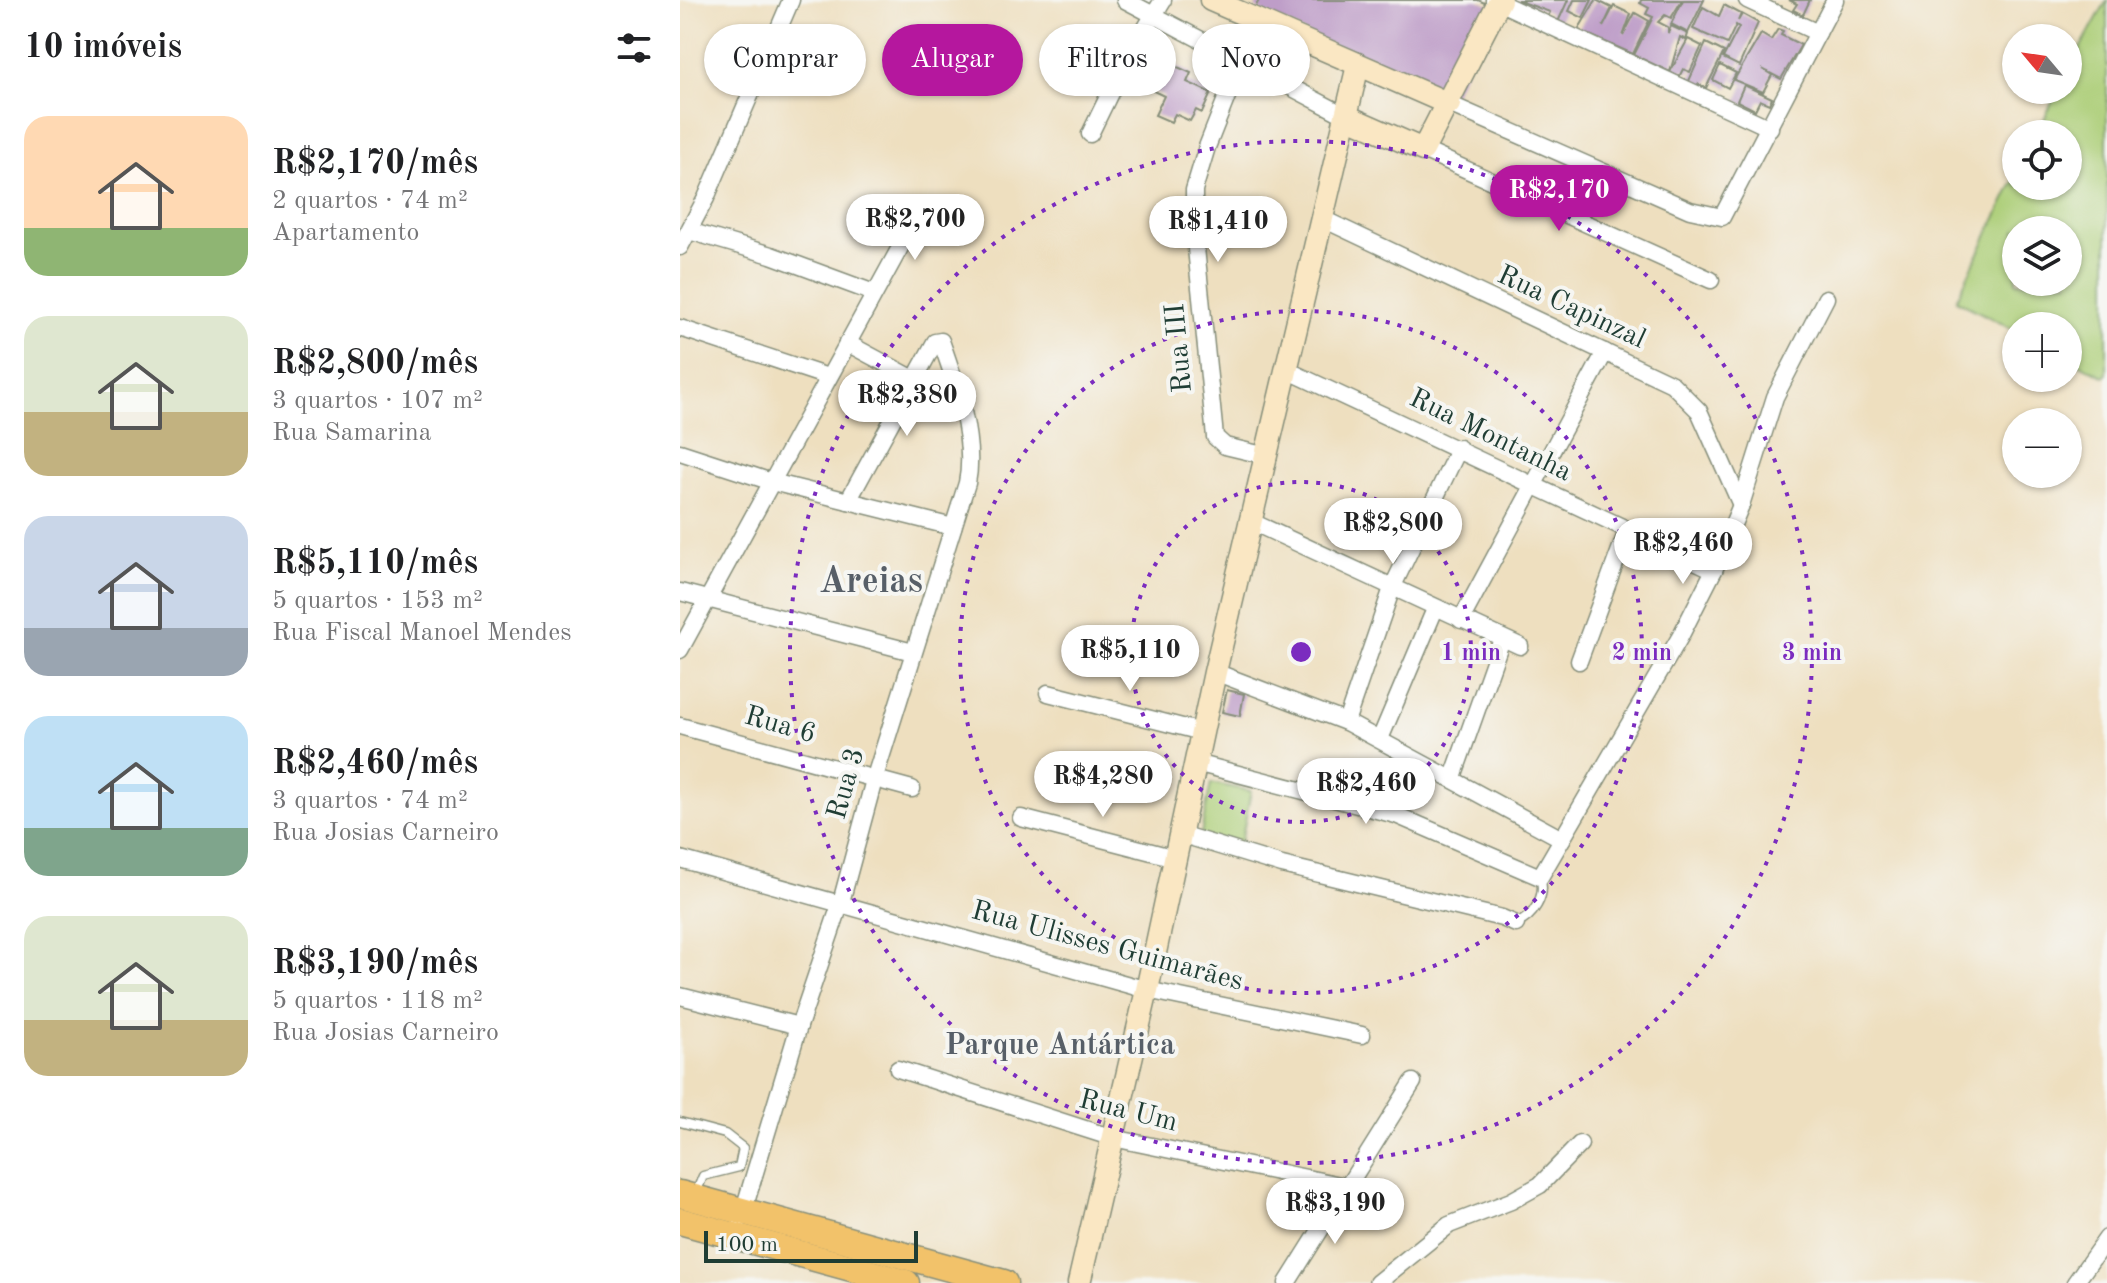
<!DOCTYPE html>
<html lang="pt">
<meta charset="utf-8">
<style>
:root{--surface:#fff;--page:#f6f6f6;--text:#202124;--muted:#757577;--accent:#b5179e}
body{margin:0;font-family:"Old Standard TT",serif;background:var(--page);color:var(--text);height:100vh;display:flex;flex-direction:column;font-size:30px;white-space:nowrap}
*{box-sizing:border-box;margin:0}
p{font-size:26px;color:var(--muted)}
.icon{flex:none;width:44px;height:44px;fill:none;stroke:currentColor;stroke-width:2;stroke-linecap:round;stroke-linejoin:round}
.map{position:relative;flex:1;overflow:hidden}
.drawer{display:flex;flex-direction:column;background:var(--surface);width:680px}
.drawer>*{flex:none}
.guide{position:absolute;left:24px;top:24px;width:760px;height:72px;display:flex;gap:16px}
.needle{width:52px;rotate:299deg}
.fabs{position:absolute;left:1322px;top:24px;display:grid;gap:16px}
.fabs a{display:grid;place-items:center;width:80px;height:80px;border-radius:50%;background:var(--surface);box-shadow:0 2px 6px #0004;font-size:40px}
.scale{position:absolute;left:24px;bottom:20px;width:214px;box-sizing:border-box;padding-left:8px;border:4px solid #1f3d34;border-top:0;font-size:22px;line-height:28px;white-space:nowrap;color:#1f3d34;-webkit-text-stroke:6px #f6f6f2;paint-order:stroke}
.price{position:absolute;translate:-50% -68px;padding:0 18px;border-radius:28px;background:#fff;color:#222;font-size:26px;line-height:52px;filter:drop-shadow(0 2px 4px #0008)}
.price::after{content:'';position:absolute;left:50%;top:48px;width:24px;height:18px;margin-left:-12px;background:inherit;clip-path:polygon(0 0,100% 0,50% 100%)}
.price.on{background:var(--accent);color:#fff}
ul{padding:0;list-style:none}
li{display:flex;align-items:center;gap:24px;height:200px;padding:0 24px}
li span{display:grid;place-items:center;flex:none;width:224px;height:160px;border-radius:24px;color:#555}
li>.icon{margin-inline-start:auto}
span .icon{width:96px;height:96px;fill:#fffc;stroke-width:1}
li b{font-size:34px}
h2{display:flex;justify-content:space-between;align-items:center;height:96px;padding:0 24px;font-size:34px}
.pill{padding:0 28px;border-radius:36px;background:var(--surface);box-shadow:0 2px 6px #0004;font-size:28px;line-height:72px}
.pill.on{background:var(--accent);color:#fff}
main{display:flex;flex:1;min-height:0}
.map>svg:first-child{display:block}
.green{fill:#acce77;stroke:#668656;stroke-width:2;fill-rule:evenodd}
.building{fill:#be9dc8}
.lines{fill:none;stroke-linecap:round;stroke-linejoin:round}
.lane-casing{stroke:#868e7a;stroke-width:11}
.street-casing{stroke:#868e7a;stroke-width:19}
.secondary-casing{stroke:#868e7a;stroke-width:25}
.primary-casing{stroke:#868e7a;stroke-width:29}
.lane{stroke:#fff;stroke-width:8}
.street{stroke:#fff;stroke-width:16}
.secondary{stroke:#fae7c3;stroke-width:22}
.primary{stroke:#f2c26a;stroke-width:26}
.ring{fill:none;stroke:#7b2cbf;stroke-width:4;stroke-dasharray:4 8}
.labels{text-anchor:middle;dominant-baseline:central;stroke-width:8;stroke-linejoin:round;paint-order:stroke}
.street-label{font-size:28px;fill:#1f3d34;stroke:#f6f6f2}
.neighbourhood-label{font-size:30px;font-weight:bold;fill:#575f68;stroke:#f6f6f2}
.district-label{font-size:36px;font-weight:bold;fill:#575f68;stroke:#f6f6f2}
.centre{fill:#7b2cbf;stroke:#f6f6f2;stroke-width:4}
.ring-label{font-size:24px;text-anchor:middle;font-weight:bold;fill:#7b2cbf;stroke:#f6f6f2;stroke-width:8;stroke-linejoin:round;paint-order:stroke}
</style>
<main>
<section class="drawer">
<h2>10 imóveis<svg class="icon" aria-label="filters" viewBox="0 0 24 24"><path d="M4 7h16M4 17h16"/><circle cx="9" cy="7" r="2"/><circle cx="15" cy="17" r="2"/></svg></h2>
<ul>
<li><span style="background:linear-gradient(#ffd9b3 70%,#8fb573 0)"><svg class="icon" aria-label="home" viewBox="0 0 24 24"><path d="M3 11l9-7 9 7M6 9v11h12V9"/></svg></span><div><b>R$2,170/mês</b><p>2 quartos · 74 m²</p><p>Apartamento</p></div></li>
<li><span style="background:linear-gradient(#dfe7d0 60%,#c2b280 0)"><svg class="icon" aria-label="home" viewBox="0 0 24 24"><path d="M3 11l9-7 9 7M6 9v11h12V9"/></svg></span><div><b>R$2,800/mês</b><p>3 quartos · 107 m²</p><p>Rua Samarina</p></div></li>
<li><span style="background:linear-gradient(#c9d6e8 70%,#9aa5b1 0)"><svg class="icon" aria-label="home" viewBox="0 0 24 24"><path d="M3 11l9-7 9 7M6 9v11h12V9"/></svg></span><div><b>R$5,110/mês</b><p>5 quartos · 153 m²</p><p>Rua Fiscal Manoel Mendes</p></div></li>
<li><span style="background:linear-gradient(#bfe0f5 70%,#7fa58c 0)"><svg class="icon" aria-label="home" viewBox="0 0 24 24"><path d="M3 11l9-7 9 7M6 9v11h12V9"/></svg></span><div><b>R$2,460/mês</b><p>3 quartos · 74 m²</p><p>Rua Josias Carneiro</p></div></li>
<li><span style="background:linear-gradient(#dfe7d0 65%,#c2b280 0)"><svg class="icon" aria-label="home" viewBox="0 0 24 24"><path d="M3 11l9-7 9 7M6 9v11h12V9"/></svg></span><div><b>R$3,190/mês</b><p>5 quartos · 118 m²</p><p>Rua Josias Carneiro</p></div></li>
</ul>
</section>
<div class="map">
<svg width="1427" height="1283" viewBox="0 0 1427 1283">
<rect width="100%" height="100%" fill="#f6f6f2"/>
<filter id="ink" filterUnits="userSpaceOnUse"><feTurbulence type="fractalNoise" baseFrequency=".0125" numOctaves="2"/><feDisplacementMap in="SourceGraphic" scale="16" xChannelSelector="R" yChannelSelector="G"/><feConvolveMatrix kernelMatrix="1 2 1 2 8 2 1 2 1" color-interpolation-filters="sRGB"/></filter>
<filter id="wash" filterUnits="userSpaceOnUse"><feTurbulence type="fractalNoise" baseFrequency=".006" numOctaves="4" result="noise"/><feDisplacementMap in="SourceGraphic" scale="32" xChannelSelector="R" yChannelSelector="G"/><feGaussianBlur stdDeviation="1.8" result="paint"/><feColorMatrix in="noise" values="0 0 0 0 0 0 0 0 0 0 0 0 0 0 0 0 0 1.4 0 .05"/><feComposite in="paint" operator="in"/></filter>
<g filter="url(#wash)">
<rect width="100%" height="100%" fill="#eedfbf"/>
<!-- green -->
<g class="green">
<path d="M1427,0V373L1425,377L1388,358V326H1336V331L1276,300L1336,177V186H1388V134H1357L1378,90H1388V70ZM1388,230V282H1336V230Z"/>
<polygon points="531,783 571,791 560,847 520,839"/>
</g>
<g id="blocks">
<!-- building -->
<g class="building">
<polygon points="579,0 798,0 816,8 769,104 575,8"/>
<polygon points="837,0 888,0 878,22 868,17 870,12"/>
<polygon points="894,0 912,0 903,18 889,11"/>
<polygon points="916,0 932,8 923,27 934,6 951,14 943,36 955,13 969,21 953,54 898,30"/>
<polygon points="961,0 1002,0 991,18 985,15 978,22 988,27 988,33 991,26 1008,34 1006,40 1000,37 990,72 954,55 973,17 966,14 969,8 960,3"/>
<polygon points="1003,0 1024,0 1008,33 991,24"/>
<polygon points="1109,0 1130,0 1123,15 1113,10 1117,4"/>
<polygon points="1044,5 1061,14 1058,21 1062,14 1078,23 1059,66 1043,58 1059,27 1056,25 1047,44 1013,29 1023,7 1039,16"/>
<polygon points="1098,29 1103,31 1101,35 1121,45 1101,79 1082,69 1092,75 1083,92 1054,80 1081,34 1091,40"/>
<polygon points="1008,39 1022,46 1010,72 1003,69 999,77 990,72"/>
<polygon points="1026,43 1044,52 1026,88 1018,84 1016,87 1008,83"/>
<polygon points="491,64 511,73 507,82 531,93 522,113 516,110 510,121 495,114 491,122 475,115 484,96 459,84 467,67 485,76"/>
<polygon points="1040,65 1056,73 1048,88 1033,80"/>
<polygon points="1064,85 1092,98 1089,104 1080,100 1075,110 1057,101"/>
<polygon points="547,690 564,694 560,716 542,712"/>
</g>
</g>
</g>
<g filter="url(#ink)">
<use href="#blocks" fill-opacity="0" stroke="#868e7a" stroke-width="2"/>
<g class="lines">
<!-- lane casing -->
<g class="lane-casing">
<g id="lane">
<path d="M836,924C853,917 867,896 860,877"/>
<polyline points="0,1122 45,1134 63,1148 59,1167 23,1176 16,1193"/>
</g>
</g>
<!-- street casing -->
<g class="street-casing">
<g id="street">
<polyline points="445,0 666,116"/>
<polyline points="814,0 1090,128"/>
<polyline points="1067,0 1138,33"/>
<polyline points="561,61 527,147 514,190 514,228 535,437 545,446 587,456"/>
<polyline points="769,104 1010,210 1042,217 1155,0"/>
<polyline points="410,134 446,60 483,0"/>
<polyline points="743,150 1031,280"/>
<polyline points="641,218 992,384 1019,411 1061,505"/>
<polyline points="9,231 91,255 194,293"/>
<polyline points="0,247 26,198 111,0"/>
<polyline points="0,328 148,377"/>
<polyline points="167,343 236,380"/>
<polyline points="607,370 1034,570"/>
<polyline points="0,452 92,482 273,527"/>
<polyline points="570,521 840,646"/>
<polyline points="0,592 233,652"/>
<polyline points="781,620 925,352"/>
<polyline points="0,650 240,211"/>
<polyline points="899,661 947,531"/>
<polyline points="535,672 666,722 882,839"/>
<polyline points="368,693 522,732"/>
<polyline points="666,722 712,588 779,448"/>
<polyline points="0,726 232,789"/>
<polyline points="700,739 755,609"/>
<polyline points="516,763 716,815 860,877 1000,637 1034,570 1061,505 1095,397 1146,298"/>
<polyline points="773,777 822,639"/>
<polyline points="341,818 495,858"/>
<polyline points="500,834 602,865 822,918 836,924"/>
<polyline points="0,859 467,990 682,1035"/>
<polyline points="0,996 119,1026"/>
<polyline points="218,1069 433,1138 670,1187"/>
<path d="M61,1219L119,1026L161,902L194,780L287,483C296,440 276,383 261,341L255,342L168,501"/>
<polyline points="607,1283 733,1082"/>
<polyline points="697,1283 769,1225 831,1201 860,1185 900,1144"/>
<polyline points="1395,1283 1427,1238"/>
</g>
</g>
<!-- secondary casing -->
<g class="secondary-casing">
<g id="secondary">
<polyline points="531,0 769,104"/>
<polyline points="666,116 743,150 820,0"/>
<polyline points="399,1283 467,990 535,672 678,65"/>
</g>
</g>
<!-- primary casing -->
<g class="primary-casing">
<g id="primary">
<polyline points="0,1194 324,1283"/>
<polyline points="0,1221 226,1283"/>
</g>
</g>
<!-- lane -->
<use href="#lane" class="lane"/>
<!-- street -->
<use href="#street" class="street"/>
<!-- secondary -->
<use href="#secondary" class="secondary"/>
<!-- primary -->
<use href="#primary" class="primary"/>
</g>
</g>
<!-- distance rings -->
<g class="ring">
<circle cx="621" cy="652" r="170"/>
<circle cx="621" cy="652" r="341"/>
<circle cx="621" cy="652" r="511"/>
</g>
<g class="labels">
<!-- street labels -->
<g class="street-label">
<text transform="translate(891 308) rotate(25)">Rua Capinzal</text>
<text transform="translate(500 348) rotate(-95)">Rua III</text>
<text transform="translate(810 436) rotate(26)">Rua Montanha</text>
<text transform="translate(100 726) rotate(16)">Rua 6</text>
<text transform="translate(167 784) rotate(-74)">Rua 3</text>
<text transform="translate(427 947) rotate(15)">Rua Ulisses Guimarães</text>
<text transform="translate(448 1112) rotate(14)">Rua Um</text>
</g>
<!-- neighbourhood labels -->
<g class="neighbourhood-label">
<text x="380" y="1046">Parque Antártica</text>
</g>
<!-- district labels -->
<g class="district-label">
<text x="191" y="583">Areias</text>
</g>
</g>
<circle cx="621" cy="652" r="12" class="centre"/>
<g class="ring-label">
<text x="791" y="660">1 min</text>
<text x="962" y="660">2 min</text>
<text x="1132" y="660">3 min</text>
</g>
</svg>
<div class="fabs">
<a><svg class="needle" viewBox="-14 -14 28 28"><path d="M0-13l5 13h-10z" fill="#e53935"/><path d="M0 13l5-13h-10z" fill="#757577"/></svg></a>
<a><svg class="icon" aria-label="locate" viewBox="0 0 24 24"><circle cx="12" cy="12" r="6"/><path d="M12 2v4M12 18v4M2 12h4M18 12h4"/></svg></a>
<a><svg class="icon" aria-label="layers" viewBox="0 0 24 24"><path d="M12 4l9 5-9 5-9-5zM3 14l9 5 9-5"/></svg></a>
<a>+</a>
<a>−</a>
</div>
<div class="scale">100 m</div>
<b class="price on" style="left:879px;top:233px">R$2,170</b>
<b class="price" style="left:235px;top:262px">R$2,700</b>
<b class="price" style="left:538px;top:264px">R$1,410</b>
<b class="price" style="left:227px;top:438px">R$2,380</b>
<b class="price" style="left:713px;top:566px">R$2,800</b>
<b class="price" style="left:1003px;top:586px">R$2,460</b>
<b class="price" style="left:450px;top:693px">R$5,110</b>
<b class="price" style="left:423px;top:819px">R$4,280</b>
<b class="price" style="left:686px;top:826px">R$2,460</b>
<b class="price" style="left:655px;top:1246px">R$3,190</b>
<div class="guide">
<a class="pill">Comprar</a>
<a class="pill on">Alugar</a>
<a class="pill">Filtros</a>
<a class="pill">Novo</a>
</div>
</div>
</main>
